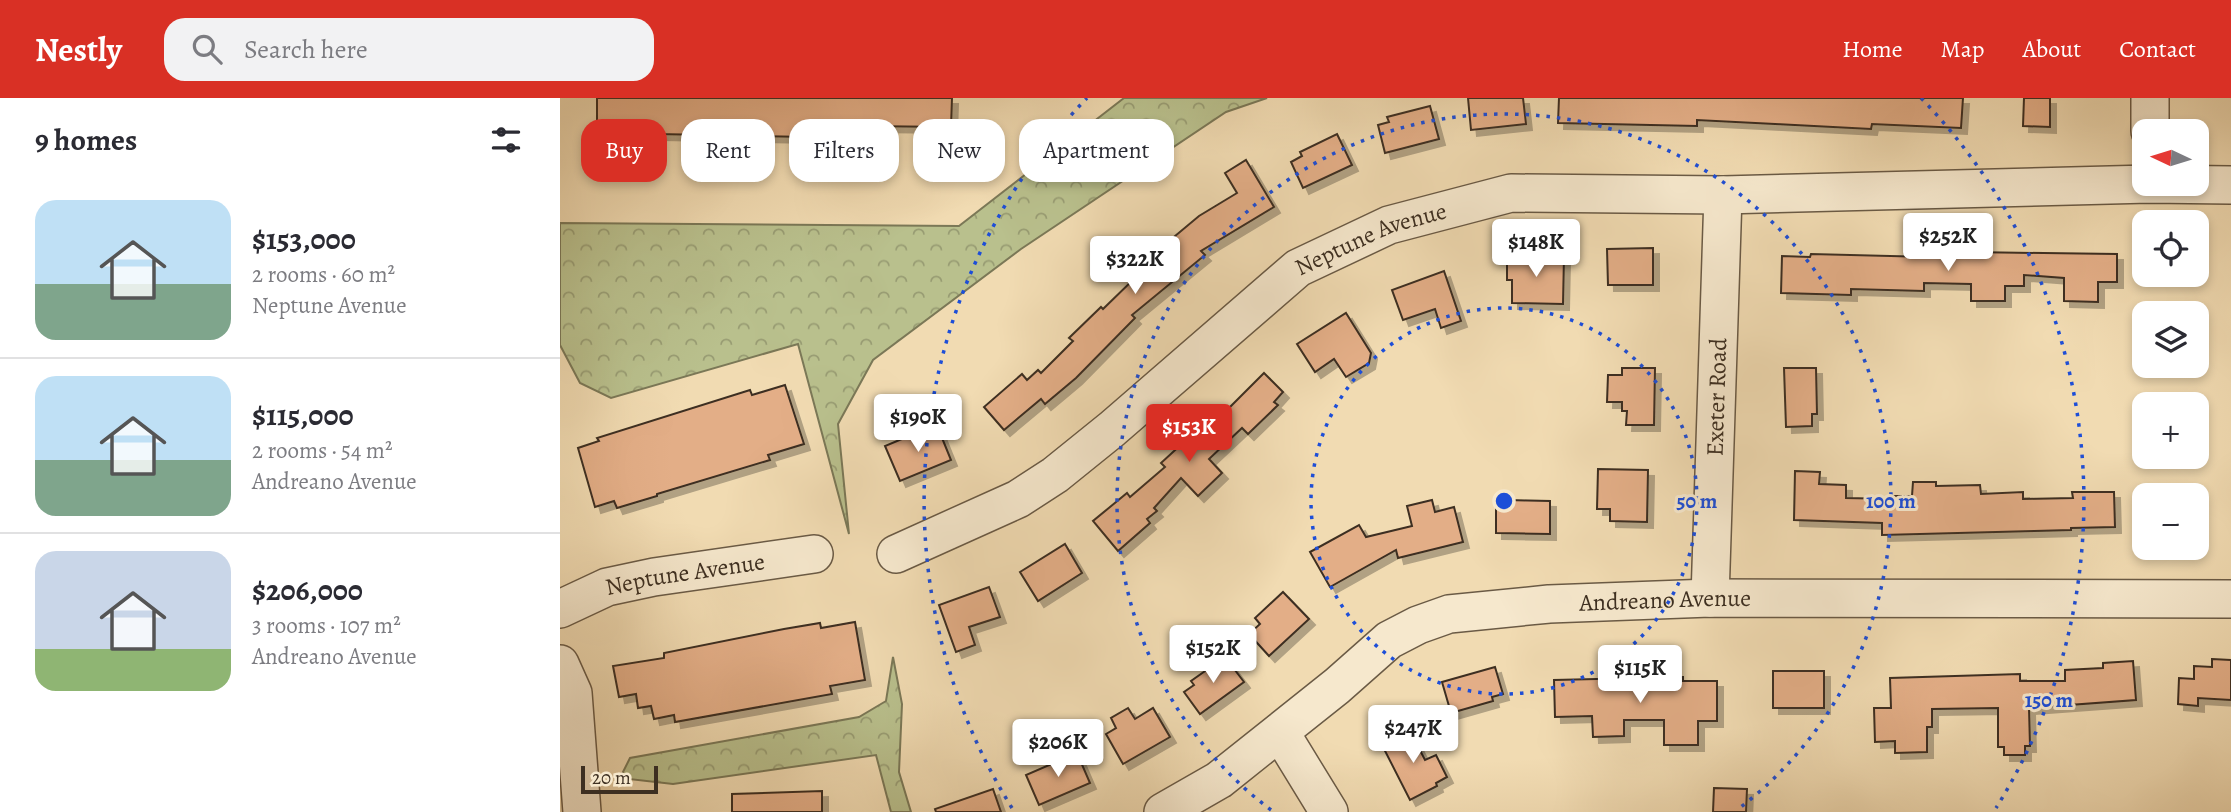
<!DOCTYPE html>
<meta charset="utf-8">
<style>
:root{--surface:#fff;--page:#f2f2f3;--text:#2b2b33;--muted:#7c7c81;--line:#e1e1e2;--accent:#d93025}
body{margin:0;font-family:Alegreya,serif;background:var(--page);color:var(--text);height:100vh;display:flex;flex-direction:column;font-size:26px;white-space:nowrap}
*{box-sizing:border-box;margin:0}
p{font-size:23px;color:var(--muted)}
.icon{flex:none;width:38px;height:38px;fill:none;stroke:currentColor;stroke-width:2;stroke-linecap:round;stroke-linejoin:round}
.map{position:relative;flex:1;overflow:hidden}
.details{display:flex;flex-direction:column;background:var(--surface);width:560px}
.details>*{flex:none}
.banner{position:absolute;left:21px;top:21px;width:665px;height:63px;display:flex;gap:14px}
.needle{width:46px;rotate:274deg}
.buttons{position:absolute;left:1572px;top:21px;display:grid;gap:14px}
.buttons a{display:grid;place-items:center;width:77px;height:77px;border-radius:14px;background:var(--surface);box-shadow:0 4px 10px #0003;font-size:35px}
.scale{position:absolute;left:21px;bottom:18px;width:77px;box-sizing:border-box;padding-left:7px;border:4px solid #3d2f21;border-top:0;font-size:19px;line-height:24px;white-space:nowrap;color:#3d2f21;-webkit-text-stroke:5px #f6e8cd;paint-order:stroke}
.price{position:absolute;translate:-50% -60px;padding:0 16px;border-radius:7px;background:#fff;color:#222;font-size:23px;line-height:46px;filter:drop-shadow(0 2px 4px #0008)}
.price::after{content:'';position:absolute;left:50%;top:42px;width:21px;height:16px;margin-left:-10px;background:inherit;clip-path:polygon(0 0,100% 0,50% 100%)}
.price.current{background:var(--accent);color:#fff}
ul{padding:0;list-style:none}
li{display:flex;align-items:center;gap:21px;height:175px;padding:0 35px}
li+li{border-top:2px solid var(--line)}
li span{display:grid;place-items:center;flex:none;width:196px;height:140px;border-radius:21px;color:#555}
li>.icon{margin-inline-start:auto}
span .icon{width:84px;height:84px;fill:#fffc;stroke-width:1}
li b{font-size:30px}
h2{display:flex;justify-content:space-between;align-items:center;height:84px;padding:0 35px;font-size:30px}
.chip{padding:0 24px;border-radius:21px;background:var(--surface);box-shadow:0 4px 10px #0003;font-size:24px;line-height:63px}
.chip.current{background:var(--accent);color:#fff}
header{display:flex;align-items:center;gap:42px;box-sizing:border-box;height:98px;padding:0 35px;background:var(--accent);color:#fff}
header strong{font-size:33px}
nav{display:flex;gap:38px;margin-inline-start:auto;font-size:24px}
.search{width:490px;height:63px;background:var(--page);display:flex;align-items:center;gap:18px;box-sizing:border-box;padding:0 24px;border-radius:21px;color:var(--muted);font-size:26px}
main{display:flex;flex:1;min-height:0}
.map>svg:first-child{display:block}
.forest{fill:url(#forest-crowns);stroke:#7b7857;stroke-width:2}
.building{fill:#e3ae87;stroke:#3d2f21;stroke-width:2;filter:url(#shadow)}
.lines{fill:none;stroke-linecap:round;stroke-linejoin:round}
.minor-casing{stroke:#6a5a45;stroke-width:40}
.minor{stroke:#f6e8cd;stroke-width:37}
.ring{fill:none;stroke:#1d4ed8;stroke-width:3.5;stroke-dasharray:3.5 7}
.labels{text-anchor:middle;dominant-baseline:central;stroke-width:6;stroke-linejoin:round;paint-order:stroke}
.street-label{font-size:24px;fill:#3d2f21;stroke:#f6e8cd}
.centre{fill:#1d4ed8;stroke:#f6e8cd;stroke-width:3.5}
.ring-label{font-size:21px;text-anchor:middle;font-weight:bold;fill:#1d4ed8;stroke:#f6e8cd;stroke-width:6;stroke-linejoin:round;paint-order:stroke}
</style>
<header>
<strong>Nestly</strong>
<div class="search"><svg class="icon" aria-label="search" viewBox="0 0 24 24"><circle cx="10" cy="10" r="6"/><path d="M15 15l6 6"/></svg>Search here</div>
<nav><a>Home</a><a>Map</a><a>About</a><a>Contact</a></nav>
</header>
<main>
<section class="details">
<h2>9 homes<svg class="icon" aria-label="filters" viewBox="0 0 24 24"><path d="M4 7h16M4 17h16"/><circle cx="9" cy="7" r="2"/><circle cx="15" cy="17" r="2"/></svg></h2>
<ul>
<li><span style="background:linear-gradient(#bfe0f5 60%,#7fa58c 0)"><svg class="icon" aria-label="home" viewBox="0 0 24 24"><path d="M3 11l9-7 9 7M6 9v11h12V9"/></svg></span><div><b>$153,000</b><p>2 rooms · 60 m²</p><p>Neptune Avenue</p></div></li>
<li><span style="background:linear-gradient(#bfe0f5 60%,#7fa58c 0)"><svg class="icon" aria-label="home" viewBox="0 0 24 24"><path d="M3 11l9-7 9 7M6 9v11h12V9"/></svg></span><div><b>$115,000</b><p>2 rooms · 54 m²</p><p>Andreano Avenue</p></div></li>
<li><span style="background:linear-gradient(#c9d6e8 70%,#8fb573 0)"><svg class="icon" aria-label="home" viewBox="0 0 24 24"><path d="M3 11l9-7 9 7M6 9v11h12V9"/></svg></span><div><b>$206,000</b><p>3 rooms · 107 m²</p><p>Andreano Avenue</p></div></li>
</ul>
</section>
<div class="map">
<svg width="1671" height="714" viewBox="0 0 1671 714">
<defs>
<pattern id="forest-crowns" width="20" height="18" patternUnits="userSpaceOnUse" patternTransform="scale(1.75)"><rect width="20" height="18" fill="#b9c08d"/><path d="M2 6a3 3 0 1 1 6 0M12 15a3 3 0 1 1 6 0" fill="none" stroke="#989c73"/></pattern>
<filter id="shadow"><feDropShadow dx="6" dy="6" stdDeviation="0" flood-color="#0004"/></filter>
</defs>
<rect width="100%" height="100%" fill="#f1dbb2"/>
<filter id="stains"><feTurbulence type="fractalNoise" baseFrequency=".00286" numOctaves="4"/><feColorMatrix values="0 0 0 0 .2 0 0 0 0 .09 0 0 0 0 .02 0 0 0 .5 -.17"/></filter>
<radialGradient id="worn" r=".72"><stop offset=".6" stop-color="#630" stop-opacity="0"/><stop offset="1" stop-color="#630" stop-opacity=".3"/></radialGradient>
<!-- forest -->
<g class="forest">
<polygon points="564,0 707,0 666,14 461,151 313,262 278,326 289,436 238,246 51,300 20,285 0,247 0,125 399,128"/>
<polygon points="333,559 342,606 339,674 351,714 331,714 316,657 113,686 60,680 70,660 299,619 326,603"/>
</g>
<!-- building -->
<g class="building">
<polygon points="37,0 392,0 391,29 303,28 302,40 96,36 97,29 37,27"/>
<polygon points="908,0 963,0 966,26 911,32"/>
<polygon points="999,0 1403,0 1401,30 1312,26 1311,31 1137,22 1137,28 998,25"/>
<polygon points="1464,0 1490,0 1490,29 1463,28"/>
<polygon points="870,8 879,41 825,55 818,27 829,24 827,19"/>
<polygon points="777,36 792,67 743,90 731,64 742,58 740,54"/>
<polygon points="686,62 714,109 641,153 645,157 572,217 575,220 516,280 485,306 481,301 444,332 424,309 462,276 467,282 478,272 481,275 513,243 509,240 541,209 543,211 576,179 572,174 639,118 677,95 665,75"/>
<polygon points="1093,150 1093,187 1048,187 1047,151"/>
<polygon points="1409,154 1557,156 1557,184 1538,184 1538,204 1504,203 1504,180 1464,177 1464,188 1445,188 1445,203 1411,203 1411,186 1364,185 1364,193 1291,191 1291,197 1221,195 1222,158 1250,159 1251,156 1409,160"/>
<polygon points="947,157 1004,158 1003,206 952,205 952,182 947,182"/>
<polygon points="884,173 901,223 881,230 875,211 843,222 832,192"/>
<polygon points="786,215 811,255 809,265 786,279 774,261 755,274 737,246"/>
<polygon points="1062,270 1095,270 1094,327 1066,327 1067,313 1062,313 1062,304 1047,304 1048,277 1062,277"/>
<polygon points="1224,270 1256,270 1257,316 1252,316 1252,328 1226,329"/>
<polygon points="704,275 723,294 714,304 718,307 688,336 682,330 649,361 662,375 638,398 621,380 594,410 597,413 587,421 590,425 558,453 533,423 567,395 570,399 605,369 601,365 637,332 642,337"/>
<polygon points="225,287 244,346 208,357 210,362 97,396 97,398 57,410 54,403 35,409 18,350 39,343 37,340 190,292 192,297"/>
<polygon points="378,330 391,362 340,383 325,348 349,338 351,341"/>
<polygon points="1038,371 1088,372 1087,424 1050,423 1050,411 1037,411"/>
<polygon points="1235,373 1260,374 1259,386 1286,387 1286,400 1333,401 1333,398 1352,398 1353,384 1376,384 1376,388 1420,387 1421,396 1463,394 1463,401 1513,400 1512,394 1554,394 1555,429 1511,430 1511,432 1322,437 1322,425 1234,422"/>
<polygon points="872,402 875,414 894,409 903,444 838,460 836,452 770,489 750,454 799,427 806,439 852,428 847,408"/>
<polygon points="948,402 990,403 990,436 936,435 936,409 947,409"/>
<polygon points="505,446 522,475 478,503 460,474"/>
<polygon points="429,489 440,519 409,529 415,547 396,554 379,507"/>
<polygon points="723,494 749,521 709,558 689,536 700,526 695,520"/>
<polygon points="295,524 305,582 270,588 272,596 115,624 114,617 94,621 91,608 78,610 76,596 59,599 53,568 104,560 104,555 224,531 260,525 261,530"/>
<polygon points="665,559 684,584 640,616 624,594 634,587 631,583"/>
<polygon points="1652,561 1671,562 1671,602 1638,600 1638,608 1618,606 1619,580 1634,581 1634,568 1652,569"/>
<polygon points="1573,563 1576,602 1469,610 1470,648 1465,648 1465,657 1444,657 1444,649 1438,649 1438,610 1372,611 1372,629 1367,629 1367,654 1335,655 1335,643 1315,644 1314,610 1331,610 1330,580 1460,576 1460,583 1505,583 1505,572 1543,570 1543,565"/>
<polygon points="935,569 943,596 932,599 933,603 891,615 882,584"/>
<rect x="1213" y="573" width="51" height="37"/>
<polygon points="1123,579 1123,583 1157,583 1157,623 1138,623 1138,647 1104,647 1104,622 1064,622 1064,638 1033,639 1032,618 995,619 994,582"/>
<polygon points="568,610 575,621 593,610 610,639 563,666 546,636 556,630 551,620"/>
<polygon points="849,631 865,662 876,657 887,679 876,685 877,688 850,702 821,645"/>
<polygon points="517,655 530,685 479,707 466,677"/>
<polygon points="1154,690 1187,691 1186,714 1153,714"/>
<polygon points="433,691 441,714 376,714 375,711"/>
<polygon points="262,693 262,714 172,714 172,696"/>
</g>
<g class="lines">
<!-- minor casing -->
<g class="minor-casing">
<g id="minor">
<polyline points="1590,33 1590,0"/>
<path id="s1" d="M336,456L458,401L495,377L552,331L738,170L829,127L951,95L1163,97L1589,86L1671,87"/>
<path id="s2" d="M1150,500L1163,97"/>
<path id="s3" d="M0,511L47,489L94,479L254,456"/>
<polyline points="0,566 13,595 22,714"/>
<polyline points="720,634 769,714"/>
<path id="s4" d="M603,714L659,682L777,588L829,542L858,527L889,516L989,506L1150,500L1671,501"/>
</g>
</g>
<!-- minor -->
<use href="#minor" class="minor"/>
</g>
<!-- distance rings -->
<g class="ring">
<circle cx="944" cy="403" r="193"/>
<path d="M711 712A387 387 0 1 1 1177 712"/>
<path d="M452 710A580 580 0 0 1 527 0M1361 0A580 580 0 0 1 1436 710"/>
</g>
<g class="labels">
<!-- street labels -->
<g class="street-label">
<text stroke="none"><textPath href="#s1" startOffset="576">Neptune Avenue</textPath></text>
<text stroke="none"><textPath href="#s2" startOffset="201">Exeter Road</textPath></text>
<text stroke="none"><textPath href="#s3" startOffset="131">Neptune Avenue</textPath></text>
<text stroke="none"><textPath href="#s4" startOffset="567">Andreano Avenue</textPath></text>
</g>
</g>
<circle cx="944" cy="403" r="10" class="centre"/>
<g class="ring-label">
<text x="1137" y="410">50 m</text>
<text x="1331" y="410">100 m</text>
<text x="1489" y="609">150 m</text>
</g>
<rect width="100%" height="100%" filter="url(#stains)"/>
<rect width="100%" height="100%" fill="url(#worn)"/>
</svg>
<div class="buttons">
<a><svg class="needle" viewBox="-14 -14 28 28"><path d="M0-13l5 13h-10z" fill="#e53935"/><path d="M0 13l5-13h-10z" fill="#7c7c81"/></svg></a>
<a><svg class="icon" aria-label="locate" viewBox="0 0 24 24"><circle cx="12" cy="12" r="6"/><path d="M12 2v4M12 18v4M2 12h4M18 12h4"/></svg></a>
<a><svg class="icon" aria-label="layers" viewBox="0 0 24 24"><path d="M12 4l9 5-9 5-9-5zM3 14l9 5 9-5"/></svg></a>
<a>+</a>
<a>−</a>
</div>
<div class="scale">20 m</div>
<b class="price" style="left:1388px;top:175px">$252K</b>
<b class="price" style="left:976px;top:181px">$148K</b>
<b class="price" style="left:575px;top:198px">$322K</b>
<b class="price" style="left:358px;top:356px">$190K</b>
<b class="price current" style="left:629px;top:366px">$153K</b>
<b class="price" style="left:653px;top:587px">$152K</b>
<b class="price" style="left:1080px;top:607px">$115K</b>
<b class="price" style="left:853px;top:667px">$247K</b>
<b class="price" style="left:498px;top:681px">$206K</b>
<div class="banner">
<a class="chip current">Buy</a>
<a class="chip">Rent</a>
<a class="chip">Filters</a>
<a class="chip">New</a>
<a class="chip">Apartment</a>
</div>
</div>
</main>
